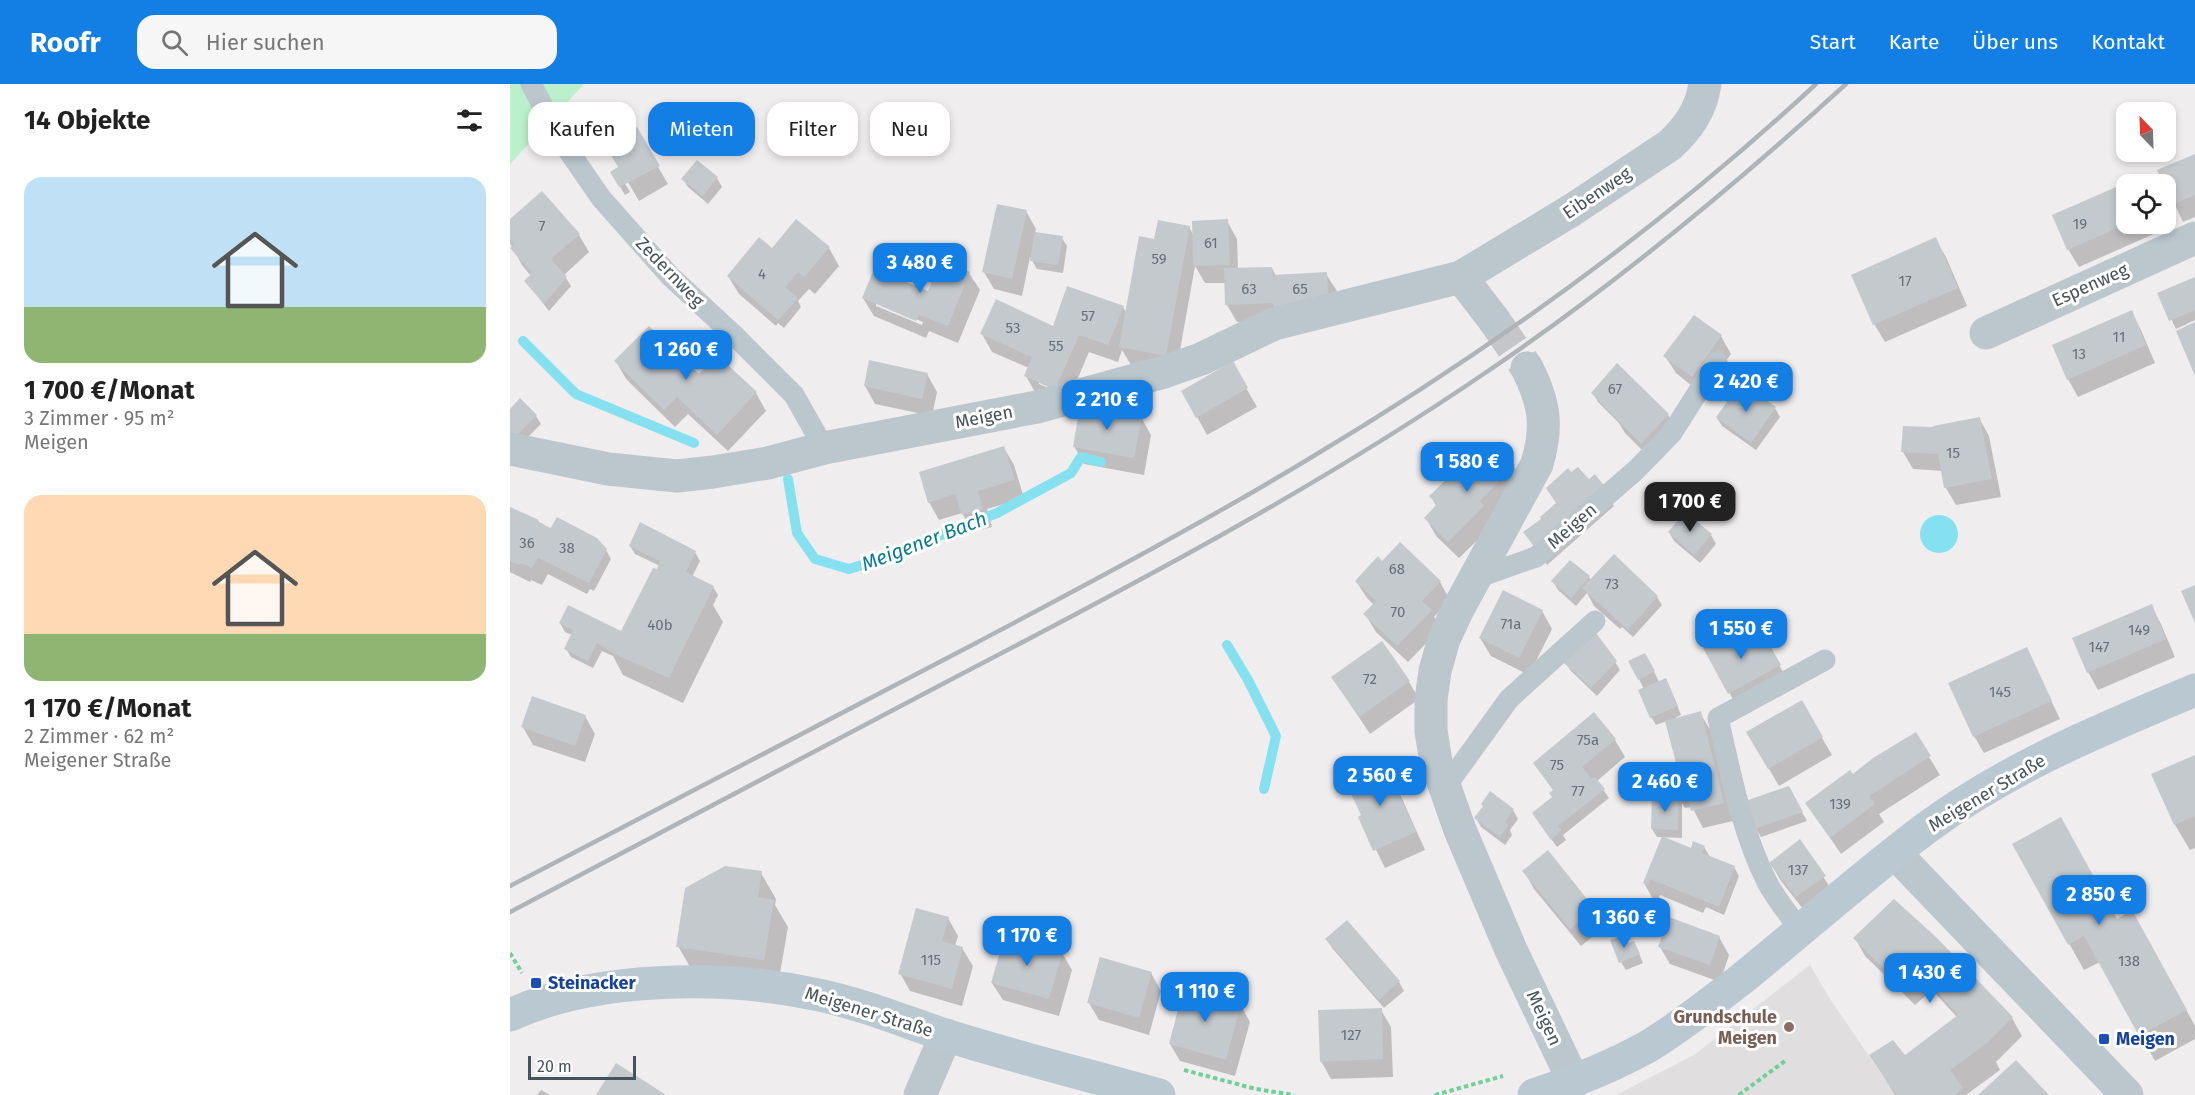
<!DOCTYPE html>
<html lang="de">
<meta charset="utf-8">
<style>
:root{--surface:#fff;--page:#f6f6f6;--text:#222;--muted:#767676;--accent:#137fe5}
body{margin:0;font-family:"Fira Sans",sans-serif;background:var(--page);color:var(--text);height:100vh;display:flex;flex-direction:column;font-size:22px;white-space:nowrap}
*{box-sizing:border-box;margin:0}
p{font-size:20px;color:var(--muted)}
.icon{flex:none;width:33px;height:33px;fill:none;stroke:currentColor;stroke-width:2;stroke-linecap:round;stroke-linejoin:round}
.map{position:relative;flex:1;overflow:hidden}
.drawer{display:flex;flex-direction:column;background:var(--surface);width:510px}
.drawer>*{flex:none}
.top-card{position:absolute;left:18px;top:18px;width:570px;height:54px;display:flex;gap:12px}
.needle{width:39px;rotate:337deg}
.fabs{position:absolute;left:1606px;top:18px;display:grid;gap:12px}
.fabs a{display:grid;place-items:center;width:60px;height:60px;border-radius:12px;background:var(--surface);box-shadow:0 3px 9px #0003;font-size:30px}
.scale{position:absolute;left:18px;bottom:15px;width:108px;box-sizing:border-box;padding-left:6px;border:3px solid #45535c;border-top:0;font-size:16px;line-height:21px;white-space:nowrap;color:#45535c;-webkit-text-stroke:4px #fff;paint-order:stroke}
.price{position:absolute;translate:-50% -51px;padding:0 14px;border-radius:12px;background:var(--accent);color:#fff;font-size:20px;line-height:39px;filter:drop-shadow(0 2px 3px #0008)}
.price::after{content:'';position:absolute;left:50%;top:36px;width:18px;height:14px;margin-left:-9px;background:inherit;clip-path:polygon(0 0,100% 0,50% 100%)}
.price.selected{background:#222;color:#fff}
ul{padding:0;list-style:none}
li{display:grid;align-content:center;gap:12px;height:318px;padding:0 24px}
li span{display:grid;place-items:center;height:186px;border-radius:18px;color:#555}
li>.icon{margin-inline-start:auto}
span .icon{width:108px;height:108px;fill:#fffc;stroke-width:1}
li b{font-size:26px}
h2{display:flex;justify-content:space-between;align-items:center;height:72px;padding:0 24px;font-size:26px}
.pill{padding:0 21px;border-radius:18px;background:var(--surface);box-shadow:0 3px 9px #0003;font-size:21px;line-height:54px}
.pill.selected{background:var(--accent);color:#fff}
header{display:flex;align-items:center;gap:36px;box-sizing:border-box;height:84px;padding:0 30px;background:var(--accent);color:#fff}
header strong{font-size:28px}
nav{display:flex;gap:33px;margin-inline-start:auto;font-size:21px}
.search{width:420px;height:54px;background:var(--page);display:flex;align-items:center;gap:15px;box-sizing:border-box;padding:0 21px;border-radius:18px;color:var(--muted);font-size:22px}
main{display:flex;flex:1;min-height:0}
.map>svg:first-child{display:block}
.education{fill:#e1dee0}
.green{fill:#baf0cb}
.water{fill:#85e1ef}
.shadow{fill:#0003;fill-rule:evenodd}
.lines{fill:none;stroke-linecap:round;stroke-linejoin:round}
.stream{stroke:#85e1ef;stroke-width:10}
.building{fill:#c4c9ce}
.street-tunnel{stroke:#c5c6ca;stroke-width:33;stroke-dasharray:33 16;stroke-linecap:butt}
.path{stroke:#71cf99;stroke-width:4;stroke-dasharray:4.5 3;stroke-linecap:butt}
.lane{stroke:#bbc6cd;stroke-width:21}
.street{stroke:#bbc6cd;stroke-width:33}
.secondary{stroke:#bac8d2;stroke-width:33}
.rail{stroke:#afb4b8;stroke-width:4.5}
.transit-dot{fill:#1a4fb4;stroke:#fff;stroke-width:2}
.education-dot{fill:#8d6e63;stroke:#fff;stroke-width:2}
.labels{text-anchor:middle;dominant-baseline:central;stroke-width:6;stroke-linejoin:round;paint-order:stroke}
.number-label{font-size:15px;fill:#657078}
.street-label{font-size:18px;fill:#45535c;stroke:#fff}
.transit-label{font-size:18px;font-weight:bold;fill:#164399;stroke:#fff;text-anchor:start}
.education-label{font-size:18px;font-weight:bold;fill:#785e54;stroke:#fff;text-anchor:end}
.water-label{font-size:20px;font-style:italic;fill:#097c8d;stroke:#fff}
</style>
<header>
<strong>Roofr</strong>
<div class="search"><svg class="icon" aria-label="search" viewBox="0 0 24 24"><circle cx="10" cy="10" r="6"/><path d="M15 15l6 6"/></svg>Hier suchen</div>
<nav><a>Start</a><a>Karte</a><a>Über uns</a><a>Kontakt</a></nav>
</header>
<main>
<section class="drawer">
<h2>14 Objekte<svg class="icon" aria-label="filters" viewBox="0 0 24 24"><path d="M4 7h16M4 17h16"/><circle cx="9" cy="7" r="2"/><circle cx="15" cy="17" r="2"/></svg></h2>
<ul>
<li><span style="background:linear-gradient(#bfe0f5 70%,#8fb573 0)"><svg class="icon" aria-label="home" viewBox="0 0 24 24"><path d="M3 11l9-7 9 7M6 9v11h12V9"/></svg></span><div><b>1 700 €/Monat</b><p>3 Zimmer · 95 m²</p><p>Meigen</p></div></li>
<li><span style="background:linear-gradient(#ffd9b3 75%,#8fb573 0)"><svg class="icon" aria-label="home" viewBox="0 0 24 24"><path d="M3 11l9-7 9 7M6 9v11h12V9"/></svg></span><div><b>1 170 €/Monat</b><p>2 Zimmer · 62 m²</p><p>Meigener Straße</p></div></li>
</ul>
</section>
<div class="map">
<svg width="1685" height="1011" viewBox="0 0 1685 1011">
<rect width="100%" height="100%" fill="#f0edee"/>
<!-- education -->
<polygon class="education" points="1300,881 1320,915 1386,1011 1106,1011 1184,971"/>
<!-- green -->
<polygon class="green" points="0,0 74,0 0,80"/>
<!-- water -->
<circle class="water" cx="1429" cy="450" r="19"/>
<!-- shadow -->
<g class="shadow">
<polygon points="126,45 158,100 129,117 90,50 119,50"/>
<polygon points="1685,71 1685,133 1673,138 1649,87"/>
<polygon points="107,86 120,108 115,111 102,89"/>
<polygon points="207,94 212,103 198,120 178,103 173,95"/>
<polygon points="1621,98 1623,100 1617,100 1617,140 1641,140 1646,149 1569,183 1558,165 1544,132"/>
<polygon points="32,109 69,151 79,168 54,191 61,202 39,227 16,197 21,192 12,181 0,159 0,137"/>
<polygon points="516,127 526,145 525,149 552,154 557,162 553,189 527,185 520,173 512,212 484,205 474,188"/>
<path d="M717,137L727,155L728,185L762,184L766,192L816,190L827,207L772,236L727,238L717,221L716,199H695L685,182L666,289L621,281L612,266L608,278L579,268L556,322L526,310L516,292L519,284L482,268L472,250L544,244L613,223L617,230L645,157L679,143L684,152ZM529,297L552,310L529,300Z"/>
<polygon points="1425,155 1436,173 1457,222 1375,258 1364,240 1343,192"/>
<polygon points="319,164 329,182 305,210 299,205 288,217 291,223 274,244 268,239 266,242 229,210 218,192 262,167"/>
<path d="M459,189L470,206L448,259L419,247L416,254L364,232L353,214L419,209ZM366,218L413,238L412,241L366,222Z"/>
<polygon points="1685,195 1685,236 1666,245 1649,210"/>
<polygon points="1621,228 1631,246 1645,279 1568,313 1558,295"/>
<polygon points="1211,252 1221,270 1192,310 1166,289 1155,272"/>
<polygon points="207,273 246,309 256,327 218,367 178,330 165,343 116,295 106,277 189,292"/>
<polygon points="722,279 747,323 697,351 673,307"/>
<polygon points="417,290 427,308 422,332 365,320 355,302"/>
<polygon points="1083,309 1158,331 1168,348 1142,376 1115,349 1109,339 1088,318"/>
<polygon points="1265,324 1270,333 1246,366 1212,342 1207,334"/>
<polygon points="0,327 26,332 31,340 8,363"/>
<polygon points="631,333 641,351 634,391 574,380 564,362"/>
<polygon points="1469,334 1479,352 1491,413 1446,421 1436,404 1433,387 1403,385 1393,368 1425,345"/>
<polygon points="494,364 504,381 514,414 477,425 482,443 463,448 452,429 429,436 419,418"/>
<polygon points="1004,382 1014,400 983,441 949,474 926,452 916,434 927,423 921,413 947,397"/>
<polygon points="1061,390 1094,404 1104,422 1037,481 1015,448 1033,435 1047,420"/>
<polygon points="0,424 40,445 96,466 101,475 84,507 80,505 77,510 38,490 32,501 21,496 20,498 0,488"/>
<polygon points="1175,430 1201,451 1206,460 1190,479 1164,457 1159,448"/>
<polygon points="890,460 930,498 940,516 924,533 931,544 898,578 866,548 855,530 864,521 857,514 846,497 873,479"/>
<polygon points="120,462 185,468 190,477 182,493 203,503 208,511 203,521 213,538 173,619 113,591 103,572 92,567 83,584 61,573 56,565 62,551 55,548 50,539 112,550 150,489 150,482 125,470"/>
<polygon points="1079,493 1081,497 1147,513 1152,521 1123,553 1112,543 1110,545 1084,522 1077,509 1066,522 1048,506 1043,497"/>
<polygon points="1641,522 1651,540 1665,573 1588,606 1578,588"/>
<polygon points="1032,527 1042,545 1019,591 981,572 970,554"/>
<polygon points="1251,548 1279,599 1229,626 1195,565 1227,562"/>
<polygon points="1516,565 1550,635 1474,669 1464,652"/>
<polygon points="1055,578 1105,578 1110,586 1087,612 1060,586"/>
<polygon points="1140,579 1149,598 1160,604 1171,631 1165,634 1166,636 1190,629 1201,647 1223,737 1193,744 1182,723 1175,724 1172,719 1172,754 1147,753 1142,745 1143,713 1169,714 1165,707 1159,682 1168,680 1157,637 1146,641 1141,633 1134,605 1129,595"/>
<polygon points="823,594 899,598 909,615 860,650"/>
<polygon points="1291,618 1322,671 1269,702 1238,649"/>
<polygon points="1084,630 1105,656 1115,673 1087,697 1099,714 1053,751 1056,756 1047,763 1029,738 1044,714 1044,707 1025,680"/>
<polygon points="75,632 85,650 75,678 23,661 13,643"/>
<polygon points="1405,650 1430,691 1369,730 1374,738 1331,770 1297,720"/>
<polygon points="1685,673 1685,764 1680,766 1665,741 1643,691"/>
<polygon points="874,681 885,699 915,766 875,784 850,733 853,732"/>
<polygon points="1278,703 1297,737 1251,753 1246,745"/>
<polygon points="1003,726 1008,735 1000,746 1002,751 995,761 971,743 966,734"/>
<polygon points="1153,754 1181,766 1194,763 1200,773 1224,783 1229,792 1214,831 1196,823 1193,829 1150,811 1148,818 1144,817 1134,799"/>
<polygon points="1290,757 1325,811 1297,830 1271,797 1261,780"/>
<polygon points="1504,761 1607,836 1637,854 1685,942 1685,955 1645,977 1590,878 1574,886"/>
<polygon points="1014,787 1084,825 1094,843 1071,862 1024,805"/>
<polygon points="251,789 266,815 265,821 278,843 268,901 183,888 168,862"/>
<polygon points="438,834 448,852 445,862 452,864 463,882 452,922 400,907 390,889"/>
<polygon points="837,838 889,898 894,907 874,924 822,864 817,855"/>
<polygon points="1209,853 1219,871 1210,898 1160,880 1150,863"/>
<polygon points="1345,854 1502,934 1512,952 1486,978 1490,986 1456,1011 1385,1011 1361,972 1394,973 1447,933 1422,906 1405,921 1355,872"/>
<polygon points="1119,860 1128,867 1133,879 1116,886 1111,878"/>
<polygon points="552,869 562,886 549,932 493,916 482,899"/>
<polygon points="641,889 651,907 639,951 589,936 579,919"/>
<polygon points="730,920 740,938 725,992 670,977 660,960"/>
<polygon points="871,926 881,943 883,993 821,995 811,977"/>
<polygon points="31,1006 40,1011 27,1011"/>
</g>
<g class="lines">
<!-- stream -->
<g class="stream">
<polyline points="13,257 66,310 184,359"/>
<polyline points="278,395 287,449 305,475 339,485 365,477 487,429 561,389 571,373 591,378"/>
<polyline points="717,561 738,596 766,652 754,705"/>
</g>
</g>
<!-- building -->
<g class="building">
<polygon points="112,35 119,48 127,43 150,82 109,103 100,88 108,83 88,49"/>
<polygon points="1685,70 1685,111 1662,121 1656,107 1656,100 1653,100 1647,86"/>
<polygon points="187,76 208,93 193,112 171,95"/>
<polygon points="1622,96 1624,100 1617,100 1617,140 1557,166 1542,131"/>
<polygon points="32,107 70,150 41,175 57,193 34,220 14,197 22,189 0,164 4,160 0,156 0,135"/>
<polygon points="487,120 517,126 502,195 472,188"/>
<polygon points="286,135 320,163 294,193 288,188 275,203 288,214 268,236 217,192 249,153 262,164"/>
<polygon points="718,135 720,181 683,182 682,137"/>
<polygon points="648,136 680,142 656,272 609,263 629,152 644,155"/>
<polygon points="525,148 553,152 548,181 520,177"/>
<polygon points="1426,153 1448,204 1363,241 1341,191"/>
<polygon points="431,176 460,188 438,242 409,231 406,237 352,214 364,185 418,207"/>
<polygon points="762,183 763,191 817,188 819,222 764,224 763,219 715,221 714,184"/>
<polygon points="1685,193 1685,226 1659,237 1647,209"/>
<polygon points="557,202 614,222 598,261 569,251 545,306 514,292 522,273 470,250 486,215 543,242"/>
<polygon points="1622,226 1636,261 1557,296 1542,261"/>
<polygon points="1184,231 1212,251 1182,293 1153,272"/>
<polygon points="1685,238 1685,292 1666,247"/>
<polygon points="139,242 189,290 207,271 247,308 207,351 167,313 154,326 104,277"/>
<polygon points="359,276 418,289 412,315 354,302"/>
<polygon points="723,277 738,304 686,334 671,307"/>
<polygon points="1107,279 1159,330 1131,360 1081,309"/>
<polygon points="1231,299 1266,323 1241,359 1206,333"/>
<polygon points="10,314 27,331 3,355 0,353 0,325"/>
<polygon points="570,321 632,332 624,374 563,363"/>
<polygon points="1470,333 1482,395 1434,404 1428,370 1391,368 1393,342 1423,343 1423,342"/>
<polygon points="983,359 1005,381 970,417 974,422 938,458 914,434 927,420 919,412 942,390 947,395"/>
<polygon points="494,362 505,396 468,407 473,425 452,431 445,410 418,419 409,388"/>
<polygon points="1068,383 1079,395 1085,390 1095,403 1026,465 1013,448 1031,435 1030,433 1046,419 1036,404 1058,384 1061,388"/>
<polygon points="0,423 29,436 28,437 40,444 42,442 47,433 87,454 97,465 79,499 28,474 22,484 11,479 9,481 0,477"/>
<polygon points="1175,428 1202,450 1184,471 1158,448"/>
<polygon points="130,438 186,467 176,488 204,502 159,594 107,571 87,559 78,577 54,565 63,546 49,539 58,521 111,547 143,484 147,485 150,477 119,462"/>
<polygon points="890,458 931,497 912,517 922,526 887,562 853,530 866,517 845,497 868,472 872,477"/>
<polygon points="1104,470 1148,512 1118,546 1072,504"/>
<polygon points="1060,476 1080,492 1061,514 1041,497"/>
<polygon points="1685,501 1685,539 1671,507"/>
<polygon points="993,506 1033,526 1009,574 969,554"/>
<polygon points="1642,520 1656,555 1577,589 1562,554"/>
<polygon points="1251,546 1271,581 1218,610 1193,564 1221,549 1227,560"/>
<polygon points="1086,549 1107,577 1081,604 1053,578"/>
<polygon points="872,557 900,597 849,633 821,593"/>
<polygon points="1517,563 1542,617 1463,653 1438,599"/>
<polygon points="1135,569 1145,587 1128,596 1118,577"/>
<polygon points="1156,594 1168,622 1140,634 1128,606"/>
<polygon points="22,612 76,631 65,662 11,643"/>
<polygon points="1292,616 1313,653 1258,685 1236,648"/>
<polygon points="1191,627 1214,719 1181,727 1176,704 1164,707 1157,681 1166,679 1155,637"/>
<polygon points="1084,628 1106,655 1072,683 1082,695 1085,693 1095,705 1048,742 1052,746 1041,756 1022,729 1042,713 1039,709 1043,706 1023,679"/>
<polygon points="1406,648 1421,672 1359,712 1365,720 1320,754 1295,719 1340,686 1343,690 1363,674"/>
<polygon points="1685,671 1685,732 1664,741 1641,690"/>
<polygon points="875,679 906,748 863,767 848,733 851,731 835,697"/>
<polygon points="1279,702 1293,728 1244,745 1235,717"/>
<polygon points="980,707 1004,725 995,738 998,741 990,753 964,734 973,722 971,720"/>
<polygon points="1142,711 1168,712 1168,746 1141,745"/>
<polygon points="1551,733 1607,835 1622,826 1677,926 1629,952 1574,852 1558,861 1502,760"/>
<polygon points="1152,752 1181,764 1183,757 1195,762 1192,769 1225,782 1209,823 1140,795 1138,802 1133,799"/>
<polygon points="1290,755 1316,792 1286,813 1259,779"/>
<polygon points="1038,766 1085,825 1060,845 1012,787"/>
<polygon points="215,782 252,787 248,813 264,816 254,876 166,863 175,804"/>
<polygon points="1384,815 1427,854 1503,933 1477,959 1440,986 1453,1004 1445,1011 1386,1011 1359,971 1383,956 1395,971 1448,931 1411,889 1394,905 1343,854"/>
<polygon points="406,824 439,833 432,857 453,863 442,905 388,890"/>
<polygon points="1159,833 1210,852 1200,881 1148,863"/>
<polygon points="837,836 890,897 869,916 815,855"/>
<polygon points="495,851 553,867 539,915 481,899"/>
<polygon points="1115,851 1118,859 1124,857 1130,870 1109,879 1100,856"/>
<polygon points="590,873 642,888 629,934 577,919"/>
<polygon points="674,903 731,919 716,976 659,960"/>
<polygon points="872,924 873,975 810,978 808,926"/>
<polygon points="1506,976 1539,1011 1468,1011"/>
<polygon points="106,979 136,998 156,1011 86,1011"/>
</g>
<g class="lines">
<!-- street-tunnel -->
<polyline class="street-tunnel" points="984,236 1017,284"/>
<!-- path -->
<g class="path">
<polyline points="0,869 12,889"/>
<polyline points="674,986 746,1005 784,1011"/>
<polyline points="925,1011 993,992"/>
<polyline points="1231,1011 1230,1010 1275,977"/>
</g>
<!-- lane -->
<g class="lane">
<polyline points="21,0 51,56 91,114 160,192 225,252 284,311 314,364"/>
<polyline points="966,494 1026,473 1126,386 1162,349 1207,278"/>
<polyline points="934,705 999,615 1085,537"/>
<path d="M1291,847C1279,831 1266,815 1257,798C1231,746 1221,690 1208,634L1315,576"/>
</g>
<!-- street -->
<g class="street">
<polyline points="951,193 984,236"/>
<polyline points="1476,249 1685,154"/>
<path d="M1017,284C1035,320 1038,342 1027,380L948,525L934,555L925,587L921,616V647L926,678L950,746L1001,866L1064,998"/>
<path d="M0,365L98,385L167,392L203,388L258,379L314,364L527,323L654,288L691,275L764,240L951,193L1062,126L1160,61C1179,43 1191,26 1195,0"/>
<polyline points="1385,769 1617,1011"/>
<polyline points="410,1011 436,951"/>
</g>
<!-- secondary -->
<g class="secondary">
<path d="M0,931C87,891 217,891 309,911C352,920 393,937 435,951C505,973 578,991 649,1011"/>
<path d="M1024,1011C1063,998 1101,983 1137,963C1169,944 1199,920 1229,897C1291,847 1351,793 1415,745C1497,684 1592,645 1685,606"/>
</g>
<!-- rail -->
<g class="rail">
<path d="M0,802C155,721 311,641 466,559C577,500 689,441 797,376C978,268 1151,144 1306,0"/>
<path d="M0,828C148,751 295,673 442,595C625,500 807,404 978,287C1105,201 1223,103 1336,0"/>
</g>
</g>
<!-- markers -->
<g class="transit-dot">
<rect x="20" y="893" width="12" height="12" rx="3"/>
<rect x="1588" y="949" width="12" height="12" rx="3"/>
</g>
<circle class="education-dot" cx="1279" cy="943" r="6"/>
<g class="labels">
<!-- number labels -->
<g class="number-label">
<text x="1570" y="140">19</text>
<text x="32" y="142">7</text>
<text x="701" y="159">61</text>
<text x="649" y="175">59</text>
<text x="252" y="190">4</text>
<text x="1395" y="197">17</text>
<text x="739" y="205">63</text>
<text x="790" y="205">65</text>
<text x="578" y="232">57</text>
<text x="503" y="244">53</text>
<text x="1609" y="253">11</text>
<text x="546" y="262">55</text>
<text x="1569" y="270">13</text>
<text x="1105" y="305">67</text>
<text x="1443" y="369">15</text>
<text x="17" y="459">36</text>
<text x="57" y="464">38</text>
<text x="887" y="485">68</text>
<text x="1102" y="500">73</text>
<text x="888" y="528">70</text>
<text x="1001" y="540">71a</text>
<text x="150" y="541">40b</text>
<text x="1629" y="546">149</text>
<text x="1589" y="563">147</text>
<text x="860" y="595">72</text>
<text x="1490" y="608">145</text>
<text x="1078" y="656">75a</text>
<text x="1047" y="681">75</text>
<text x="1068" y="707">77</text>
<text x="1330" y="720">139</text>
<text x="1288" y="786">137</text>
<text x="421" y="876">115</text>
<text x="1619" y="877">138</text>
<text x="841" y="951">127</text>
</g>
<!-- street labels -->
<g class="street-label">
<text transform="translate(1087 109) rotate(-34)">Eibenweg</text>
<text transform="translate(160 188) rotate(46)">Zedernweg</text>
<text transform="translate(1580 201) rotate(-24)">Espenweg</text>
<text transform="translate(474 333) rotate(-11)">Meigen</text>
<text transform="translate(1062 442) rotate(-41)">Meigen</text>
<text transform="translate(1477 709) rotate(-31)">Meigener Straße</text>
<text transform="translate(359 928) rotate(17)">Meigener Straße</text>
<text transform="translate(1034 934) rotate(65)">Meigen</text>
</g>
<!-- transit labels -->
<g class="transit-label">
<text x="38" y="899">Steinacker</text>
<text x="1606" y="955">Meigen</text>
</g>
<!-- education labels -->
<g class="education-label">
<text x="1267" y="933">Grundschule<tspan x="1267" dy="21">Meigen</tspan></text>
</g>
<!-- water labels -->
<g class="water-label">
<text transform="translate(414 457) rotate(-21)">Meigener Bach</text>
</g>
</g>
</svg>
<div class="fabs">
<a><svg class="needle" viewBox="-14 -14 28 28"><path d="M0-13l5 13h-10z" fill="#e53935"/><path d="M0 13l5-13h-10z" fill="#767676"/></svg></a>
<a><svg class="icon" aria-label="locate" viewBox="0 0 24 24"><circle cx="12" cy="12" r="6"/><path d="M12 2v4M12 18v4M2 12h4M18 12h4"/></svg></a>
</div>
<div class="scale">20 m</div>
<b class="price" style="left:410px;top:210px">3 480 €</b>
<b class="price" style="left:176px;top:297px">1 260 €</b>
<b class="price" style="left:1236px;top:329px">2 420 €</b>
<b class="price" style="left:597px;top:347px">2 210 €</b>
<b class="price" style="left:957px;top:409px">1 580 €</b>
<b class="price selected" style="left:1180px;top:449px">1 700 €</b>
<b class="price" style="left:1231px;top:576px">1 550 €</b>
<b class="price" style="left:870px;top:723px">2 560 €</b>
<b class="price" style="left:1155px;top:729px">2 460 €</b>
<b class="price" style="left:1589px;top:842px">2 850 €</b>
<b class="price" style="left:1114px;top:865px">1 360 €</b>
<b class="price" style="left:517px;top:883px">1 170 €</b>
<b class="price" style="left:1420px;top:920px">1 430 €</b>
<b class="price" style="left:695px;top:939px">1 110 €</b>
<div class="top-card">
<a class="pill">Kaufen</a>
<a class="pill selected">Mieten</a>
<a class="pill">Filter</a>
<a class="pill">Neu</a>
</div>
</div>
</main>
